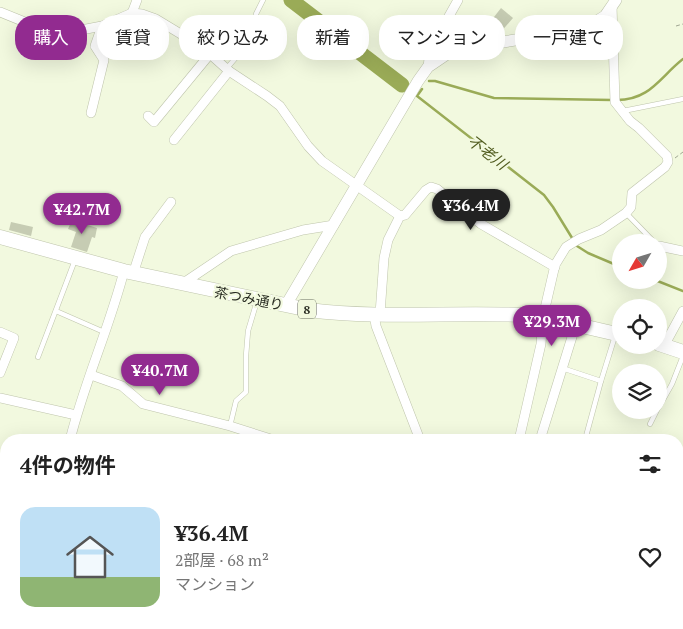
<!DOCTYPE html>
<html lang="ja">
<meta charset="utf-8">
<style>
:root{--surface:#fff;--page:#f6f6f6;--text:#222;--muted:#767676;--line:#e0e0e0;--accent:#922b90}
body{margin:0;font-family:"PT Serif","Noto Sans JP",serif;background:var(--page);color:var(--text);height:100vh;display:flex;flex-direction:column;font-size:19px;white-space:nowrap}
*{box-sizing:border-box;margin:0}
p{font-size:16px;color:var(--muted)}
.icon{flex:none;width:28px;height:28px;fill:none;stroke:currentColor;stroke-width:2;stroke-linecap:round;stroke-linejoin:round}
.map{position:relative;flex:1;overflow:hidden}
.panel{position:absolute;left:0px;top:434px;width:684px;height:196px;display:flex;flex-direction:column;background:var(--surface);border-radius:20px 20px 0 0;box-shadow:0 5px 20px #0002}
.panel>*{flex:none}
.banner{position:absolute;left:15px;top:15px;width:654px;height:45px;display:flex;gap:10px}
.needle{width:32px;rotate:231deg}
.tools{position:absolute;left:612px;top:234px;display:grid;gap:10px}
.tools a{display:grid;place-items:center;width:55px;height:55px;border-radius:50%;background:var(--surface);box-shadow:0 5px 20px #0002;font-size:25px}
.price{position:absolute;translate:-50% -42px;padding:0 11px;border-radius:18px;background:var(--accent);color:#fff;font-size:16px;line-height:32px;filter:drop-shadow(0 1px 2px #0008)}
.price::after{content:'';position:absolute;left:50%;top:30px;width:15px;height:11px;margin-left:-8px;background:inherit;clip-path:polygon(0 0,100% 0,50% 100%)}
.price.current{background:#222;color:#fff}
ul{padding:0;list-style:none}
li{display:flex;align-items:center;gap:15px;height:125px;padding:0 20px}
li+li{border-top:1px solid var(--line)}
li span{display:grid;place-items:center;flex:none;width:140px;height:100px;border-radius:15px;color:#555}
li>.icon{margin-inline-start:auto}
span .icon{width:60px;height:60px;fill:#fffc;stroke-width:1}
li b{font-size:21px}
h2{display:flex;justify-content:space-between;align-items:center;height:60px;padding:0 20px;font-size:21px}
.pill{padding:0 18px;border-radius:20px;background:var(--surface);box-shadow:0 5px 20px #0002;font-size:18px;line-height:45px}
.pill.current{background:var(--accent);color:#fff}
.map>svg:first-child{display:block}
.green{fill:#e0edb6}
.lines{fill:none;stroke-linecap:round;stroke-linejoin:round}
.stream{stroke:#9aab57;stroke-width:2.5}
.river{stroke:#9aab57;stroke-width:15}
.building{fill:#c6ccb3}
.service-casing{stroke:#bfc5ac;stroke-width:5.5}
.minor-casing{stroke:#bfc5ac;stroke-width:10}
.tertiary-casing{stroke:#bfc5ac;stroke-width:12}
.primary-casing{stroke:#bfc5ac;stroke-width:15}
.path{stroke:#a0a692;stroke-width:1;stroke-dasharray:4 2.5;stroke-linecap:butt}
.service{stroke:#fff;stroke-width:4.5}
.minor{stroke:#fff;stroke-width:9}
.tertiary{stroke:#fff;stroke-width:11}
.primary{stroke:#fff;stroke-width:14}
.labels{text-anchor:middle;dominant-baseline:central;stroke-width:4.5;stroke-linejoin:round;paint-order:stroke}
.shield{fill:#f2f9df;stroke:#676b5c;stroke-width:1}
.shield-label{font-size:12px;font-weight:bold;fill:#2b2e24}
.street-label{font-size:14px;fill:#2b2e24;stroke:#f2f9df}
.water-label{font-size:15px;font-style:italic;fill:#515c1f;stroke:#f2f9df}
</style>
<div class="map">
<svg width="683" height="629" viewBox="0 0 683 629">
<rect width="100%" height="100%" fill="#f2f9df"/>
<!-- green -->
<polygon class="green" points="289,624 351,624 351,629 288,629"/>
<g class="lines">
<!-- stream -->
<g class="stream">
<polyline points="429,81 435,81 494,98 612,100"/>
<polyline points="422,89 417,96 544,195 553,207 577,246 588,253 621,267"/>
<path d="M617,100C650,100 660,77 683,59"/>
<polyline points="655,280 683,291"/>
</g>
<!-- river -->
<polyline class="river" points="291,0 402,85"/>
</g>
<!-- building -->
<g class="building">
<polygon points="501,8 513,18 498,35 487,26"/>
<polygon points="72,220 97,228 95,238 92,237 87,252 71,247 76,232 68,229"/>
<polygon points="11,222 33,227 31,236 9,230"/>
</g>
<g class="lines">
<!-- service casing -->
<g class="service-casing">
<g id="service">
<polyline points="227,68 239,54 253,29 256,14 263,0"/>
<polyline points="623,111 683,99"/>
<polyline points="626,213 654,242"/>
<polyline points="56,311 104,332"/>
<polyline points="38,357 75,260"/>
<polyline points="562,368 601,381"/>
<polyline points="659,407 672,384 683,356"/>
<polyline points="650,424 657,410"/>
<polyline points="230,426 236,401 246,392 246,356 248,331 257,301"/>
<polyline points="585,440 601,381 615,336"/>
<polyline points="183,624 191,629"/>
<polyline points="205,629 208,624"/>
<polyline points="284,629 284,624"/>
</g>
</g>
<!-- minor casing -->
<g class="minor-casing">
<g id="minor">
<polyline points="0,12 42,29 60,30 81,30 102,26 132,13 142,14 156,19 189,39 210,54 229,71 267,96 280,106 308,146 322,161 400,216"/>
<polyline points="132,13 137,0"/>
<polyline points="428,67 430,50 458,0"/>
<polyline points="91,113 104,60 95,46 102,26"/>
<polyline points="148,116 154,122 210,54"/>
<polyline points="174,140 229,71"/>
<polyline points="659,246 683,251"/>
<polyline points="133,274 145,237 171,202"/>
<polyline points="182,284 231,251 303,230 334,225"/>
<polyline points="374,314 376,326 420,440"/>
<polyline points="380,314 384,258 388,240 400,216 405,215 426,190 431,187 437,189 481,224 555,267"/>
<polyline points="0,332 14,338 0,373"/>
<polyline points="664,346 683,311"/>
<polyline points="91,375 122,386 143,404 230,426 274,440"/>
<polyline points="0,398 76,415"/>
<path d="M70,440C84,383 109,329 124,271"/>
<polyline points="519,440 541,344 543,317 555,265 566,247 579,239 601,230 626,213 631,207 632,193 665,167 668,162 667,156 639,128 630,121 615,102 612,6"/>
<polyline points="540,440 576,324"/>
<polyline points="0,610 6,596"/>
<polyline points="109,624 122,629"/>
<polyline points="562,624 569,629"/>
<polyline points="449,629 450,624"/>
</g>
</g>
<!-- tertiary casing -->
<g class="tertiary-casing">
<polyline id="tertiary" points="286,305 418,81 428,67 453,50 584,29 605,16 616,0"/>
</g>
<!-- primary casing -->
<g class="primary-casing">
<g id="primary">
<path d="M0,237L124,271L309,310C379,319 451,312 522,315L543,317L621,335"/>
<polyline points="659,344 683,352"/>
</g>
</g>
<!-- path -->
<g class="path">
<polyline points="676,26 683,24"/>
<polyline points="675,158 683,152"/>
<polyline points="217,624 229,629"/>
</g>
<!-- service -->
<use href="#service" class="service"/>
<!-- minor -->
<use href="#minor" class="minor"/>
<!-- tertiary -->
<use href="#tertiary" class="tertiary"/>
<!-- primary -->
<use href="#primary" class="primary"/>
</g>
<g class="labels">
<!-- shield labels -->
<rect class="shield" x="298" y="299.5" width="18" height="19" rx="4"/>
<g class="shield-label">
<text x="307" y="309">8</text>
</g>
<!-- street labels -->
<g class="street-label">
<text transform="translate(249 298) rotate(11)">茶つみ通り</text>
</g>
<!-- water labels -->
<g class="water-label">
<text transform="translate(488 152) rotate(38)">不老川</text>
</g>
</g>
</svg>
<div class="tools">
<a><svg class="needle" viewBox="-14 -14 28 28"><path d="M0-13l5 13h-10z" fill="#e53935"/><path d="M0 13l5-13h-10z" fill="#767676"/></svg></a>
<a><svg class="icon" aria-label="locate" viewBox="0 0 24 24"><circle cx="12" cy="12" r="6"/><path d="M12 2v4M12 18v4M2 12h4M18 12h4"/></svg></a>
<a><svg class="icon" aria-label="layers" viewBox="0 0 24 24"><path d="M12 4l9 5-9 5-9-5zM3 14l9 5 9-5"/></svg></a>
</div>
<b class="price current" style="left:471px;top:231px">¥36.4M</b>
<b class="price" style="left:82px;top:235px">¥42.7M</b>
<b class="price" style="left:552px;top:347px">¥29.3M</b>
<b class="price" style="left:160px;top:396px">¥40.7M</b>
<div class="banner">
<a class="pill current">購入</a>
<a class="pill">賃貸</a>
<a class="pill">絞り込み</a>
<a class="pill">新着</a>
<a class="pill">マンション</a>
<a class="pill">一戸建て</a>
</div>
<section class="panel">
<h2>4件の物件<svg class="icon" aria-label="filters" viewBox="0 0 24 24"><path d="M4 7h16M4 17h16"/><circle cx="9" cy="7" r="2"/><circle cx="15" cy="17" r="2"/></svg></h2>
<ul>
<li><span style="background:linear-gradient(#bfe0f5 70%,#8fb573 0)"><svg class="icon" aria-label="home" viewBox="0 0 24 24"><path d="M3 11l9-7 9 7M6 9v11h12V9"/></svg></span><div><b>¥36.4M</b><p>2部屋 · 68 m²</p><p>マンション</p></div><svg class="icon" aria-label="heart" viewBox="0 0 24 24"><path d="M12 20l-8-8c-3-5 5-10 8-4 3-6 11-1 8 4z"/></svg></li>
</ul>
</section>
</div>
